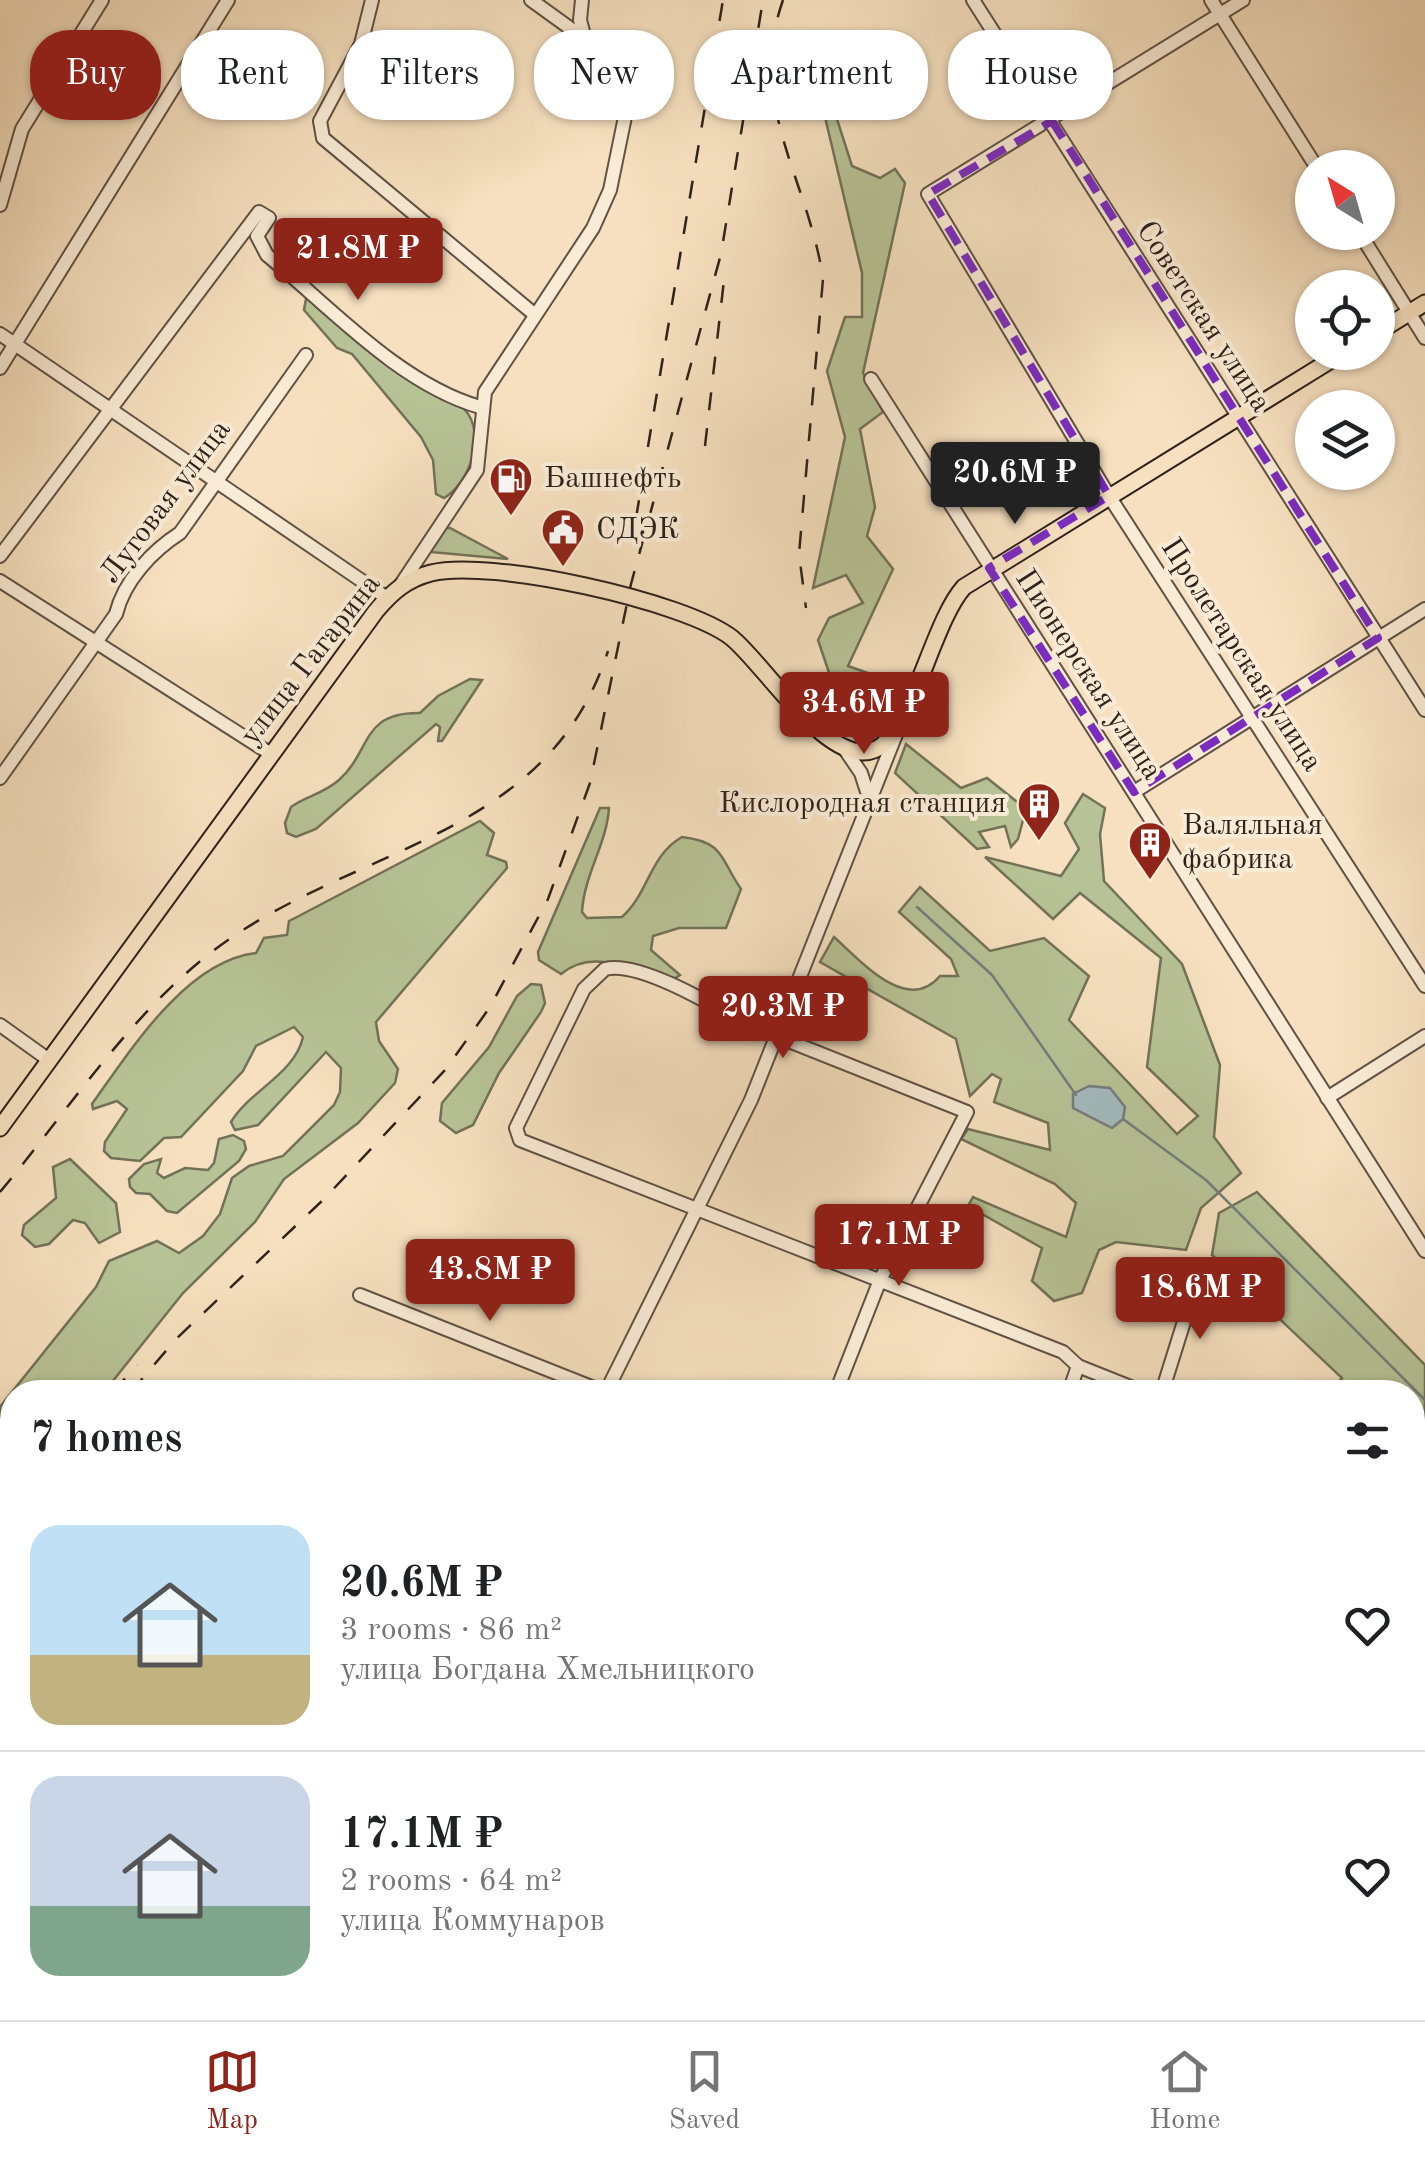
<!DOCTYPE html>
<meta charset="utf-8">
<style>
:root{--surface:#fff;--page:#f2f2f2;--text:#202124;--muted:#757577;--line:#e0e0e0;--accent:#8f2418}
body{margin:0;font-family:"Old Standard TT",serif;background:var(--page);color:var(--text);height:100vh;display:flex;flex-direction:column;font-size:38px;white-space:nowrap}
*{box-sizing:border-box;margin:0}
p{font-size:32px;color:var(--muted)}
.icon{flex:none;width:55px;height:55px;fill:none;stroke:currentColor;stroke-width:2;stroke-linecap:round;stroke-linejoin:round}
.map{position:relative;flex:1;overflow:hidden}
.details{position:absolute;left:0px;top:1380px;width:1425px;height:640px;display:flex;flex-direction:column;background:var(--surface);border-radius:40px 40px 0 0;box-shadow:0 2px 8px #0004}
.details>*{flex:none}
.top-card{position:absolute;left:30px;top:30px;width:1365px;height:90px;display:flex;gap:20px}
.needle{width:65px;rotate:323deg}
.buttons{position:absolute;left:1295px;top:150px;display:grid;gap:20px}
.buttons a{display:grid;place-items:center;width:100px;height:100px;border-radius:50%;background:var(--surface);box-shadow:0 2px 8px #0004;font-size:50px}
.price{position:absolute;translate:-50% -85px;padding:0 22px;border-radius:10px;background:var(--accent);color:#fff;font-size:32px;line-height:65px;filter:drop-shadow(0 2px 5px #0008)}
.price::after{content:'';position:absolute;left:50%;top:60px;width:30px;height:22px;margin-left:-15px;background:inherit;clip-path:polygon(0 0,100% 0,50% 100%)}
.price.active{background:#222;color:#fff}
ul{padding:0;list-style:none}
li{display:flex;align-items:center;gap:30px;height:250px;padding:0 30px}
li+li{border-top:2px solid var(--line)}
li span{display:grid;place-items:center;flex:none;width:280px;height:200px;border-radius:30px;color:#555}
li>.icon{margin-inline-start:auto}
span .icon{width:120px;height:120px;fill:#fffc;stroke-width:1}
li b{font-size:42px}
h2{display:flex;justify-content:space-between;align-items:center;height:120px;padding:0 30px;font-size:42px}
.chip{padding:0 35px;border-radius:40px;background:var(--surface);box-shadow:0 2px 8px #0004;font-size:35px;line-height:90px}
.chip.active{background:var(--accent);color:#fff}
.dock{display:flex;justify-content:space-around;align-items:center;height:140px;border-top:2px solid var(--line);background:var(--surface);font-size:28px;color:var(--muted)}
.dock a{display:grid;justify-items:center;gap:5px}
.dock .active{color:var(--accent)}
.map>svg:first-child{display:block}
.green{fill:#b7c396;stroke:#727258;stroke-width:2.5}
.water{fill:#a3babe;stroke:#747d7d;stroke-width:2.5}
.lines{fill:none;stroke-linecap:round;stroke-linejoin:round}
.stream{stroke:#747d7d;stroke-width:2.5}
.minor-casing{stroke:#605244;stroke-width:16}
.major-casing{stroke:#2e221b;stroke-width:19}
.minor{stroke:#f9ebd5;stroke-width:12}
.major{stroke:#f6e0bf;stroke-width:15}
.rail{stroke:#2e221b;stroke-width:2.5;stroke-dasharray:18 18;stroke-linecap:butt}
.marked{fill:none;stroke:#7b2cbf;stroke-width:8;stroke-dasharray:20 12;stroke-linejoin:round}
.labels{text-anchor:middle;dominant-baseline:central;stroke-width:8;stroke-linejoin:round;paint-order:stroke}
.street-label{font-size:30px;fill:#2e221b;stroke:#f9ebd5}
.poi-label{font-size:30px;fill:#2e221b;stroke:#f9ebd5;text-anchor:start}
</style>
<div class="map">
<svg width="1425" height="2020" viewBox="0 0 1425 2020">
<rect width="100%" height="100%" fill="#f6e0bf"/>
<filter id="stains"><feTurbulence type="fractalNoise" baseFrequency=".002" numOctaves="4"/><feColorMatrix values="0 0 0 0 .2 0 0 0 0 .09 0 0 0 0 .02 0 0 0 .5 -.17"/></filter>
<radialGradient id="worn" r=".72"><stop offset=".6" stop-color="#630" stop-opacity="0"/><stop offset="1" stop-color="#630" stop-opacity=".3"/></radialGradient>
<!-- green -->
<g class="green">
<polygon points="825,117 837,119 852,166 880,178 895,169 905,183 863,373 883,412 860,429 875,507 867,536 893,569 848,666 899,684 881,726 848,729 818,640 829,618 863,603 846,575 813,588 845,437 827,371 845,317 862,317 862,273"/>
<path d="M317,295C342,317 366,343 393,363C414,379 446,390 465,410C487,434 469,484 444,498L436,494L433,460L421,437L352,354L337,348L304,310L306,299Z"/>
<polygon points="443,528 450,528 508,559 430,552"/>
<path d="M470,679L482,680L442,741H438L440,727L436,724L316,829L296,837L287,833L285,823L291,807C306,796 323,794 339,780C372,750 361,712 420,713L438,696Z"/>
<polygon points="906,744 961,788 987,778 1026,809 1018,839 1011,847 1005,826 979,832 989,847 977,849 895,773"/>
<path d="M1083,794L1105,808L1100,834L1104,881L1182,964L1220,1065L1214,1137L1241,1173L1201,1208L1186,1250L1116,1242L1099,1250L1082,1293L1054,1301L1032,1281L1042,1248L968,1206L973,1197L1066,1237L1076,1203L1055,1184L961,1139L968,1129L1050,1150L1048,1123L994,1102L1001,1079L992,1074L970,1096L956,1039L820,962L834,937C861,961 907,1015 940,976H958L951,959L899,912L920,887L990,951L1044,938L1089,976L1069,1020L1177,1134L1198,1116L1147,1067L1161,958L1080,893L1053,919L985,857L1061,876L1079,849L1065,823Z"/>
<path d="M600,808H609C607,843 584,875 582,912L587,918L622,917C649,893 649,856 682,837C725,842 720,859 741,889L726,928H679L653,936L651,950L680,975L667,983C633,970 593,947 561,974L539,960L538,952Z"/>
<path d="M480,821L494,833L487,855L506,862L507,868L376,1022L379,1041L398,1069L395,1083L358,1123L284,1179L255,1222L183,1293L104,1392H12V1540L0,1570V1407L96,1287L109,1261L157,1241L179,1253L203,1236L220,1214L232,1178L249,1166L283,1156L334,1105L340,1092L341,1068L326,1052L258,1125L235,1130L231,1122C249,1091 295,1074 303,1037L294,1027L256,1046L243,1071L181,1137L164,1138L140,1161L111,1158L104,1151L105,1142L127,1109L117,1101L93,1109L92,1104C130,1051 186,961 256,953L264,938L287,935L289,921L295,918Z"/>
<polygon points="531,984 541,985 545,1003 541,1012 499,1073 473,1125 456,1133 440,1121 442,1103 489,1047 517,996"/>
<polygon points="233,1135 244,1141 246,1149 239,1161 177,1213 167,1211 150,1194 136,1193 130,1187 129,1179 144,1164 161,1159 157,1173 164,1178 185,1168 208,1170 214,1163 219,1139"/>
<polygon points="70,1159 116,1203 120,1232 99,1243 85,1223 73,1220 49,1244 35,1247 22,1235 24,1225 56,1198 53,1167"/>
<polygon points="1257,1192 1425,1365 1425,1443 1413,1433 1412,1392 1330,1392 1342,1378 1212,1255 1219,1213"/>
</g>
<!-- water -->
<polygon class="water" points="1089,1086 1110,1088 1125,1107 1123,1119 1112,1128 1073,1108 1073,1094"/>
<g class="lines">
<!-- stream -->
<g class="stream">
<polyline points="917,907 992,975 1076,1095"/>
<polyline points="1123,1119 1206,1180 1425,1400"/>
</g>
<!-- minor casing -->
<g class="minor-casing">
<g id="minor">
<polyline points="372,0 361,44 320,121 323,138 534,314"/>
<polyline points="531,0 585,39"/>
<polyline points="973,0 1425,710"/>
<polyline points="1211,0 1317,168"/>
<polyline points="1243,0 928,194 1109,496 1425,986"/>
<polyline points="0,205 22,129 102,0"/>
<polyline points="1359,232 1425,338"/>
<polyline points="0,334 387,598"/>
<polyline points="0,368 228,0"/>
<polyline points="871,379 1425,1251"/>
<path d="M0,556L259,212L269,218L257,236L267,255C331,308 400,384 480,407"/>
<polyline points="0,581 271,754"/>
<polyline points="400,586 477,470 485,392 593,228 610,190 627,107 622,80 611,60 585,39 580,20 582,0"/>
<polyline points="846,751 861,773 869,798"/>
<path d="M0,778L116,614C124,581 152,551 180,533L306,355"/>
<polyline points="1134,792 1425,609"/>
<polyline points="0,1025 49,1060"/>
<polyline points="1327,1098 1425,1036"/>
<polyline points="360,1295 604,1392"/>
<polyline points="606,1392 751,1100 897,732"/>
<path d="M836,1392L880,1280L967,1112L746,1024C716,1007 639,960 605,969L584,989L516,1128L520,1140L1063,1352L1078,1366L1143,1392"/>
<polyline points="1069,1392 1078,1366"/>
<polyline points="1162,1392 1197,1280"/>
<polyline points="1412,1672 1425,1676"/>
<polyline points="1412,1775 1425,1779"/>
<polyline points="0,1914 12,1925"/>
<polyline points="1412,1990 1425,1994"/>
<polyline points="118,2008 135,2020"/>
<polyline points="797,2008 830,2020"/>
<polyline points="1025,2008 1066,2020"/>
<polyline points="978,2020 982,2008"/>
<polyline points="1257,2020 1261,2008"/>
</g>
</g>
<!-- major casing -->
<g class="major-casing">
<g id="major">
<polyline points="1378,332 1425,303"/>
<path d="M0,1128L376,611C392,592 407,579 431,573C489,558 685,601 732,638C765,665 829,768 874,750C911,736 932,622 964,587L1344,352"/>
</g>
</g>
<!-- minor -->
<use href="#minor" class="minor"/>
<!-- major -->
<use href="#major" class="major"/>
<!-- rail -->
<g class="rail">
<path d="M783,0C746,105 809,180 823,279L799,554L806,608"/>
<polyline points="705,446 724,280"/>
<polyline points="636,518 723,0"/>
<path d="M0,1192C66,1113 124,1023 204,958C343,845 546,845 608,651"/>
<polyline points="113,1392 137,1365"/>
<polyline points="131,1392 176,1339 324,1199 446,1069 490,1007 548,899 590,783 631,584 721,254 763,0"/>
<polyline points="0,1591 12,1564"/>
<polyline points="0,1646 12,1612"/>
</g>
</g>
<!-- marked area -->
<path class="marked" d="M1052,121L1378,638L1134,792L989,568L1109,496L928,194Z"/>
<!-- icons -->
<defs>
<g id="fuel-pin" transform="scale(2.25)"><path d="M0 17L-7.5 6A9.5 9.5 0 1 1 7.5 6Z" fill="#8f2418" stroke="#f9ebd5"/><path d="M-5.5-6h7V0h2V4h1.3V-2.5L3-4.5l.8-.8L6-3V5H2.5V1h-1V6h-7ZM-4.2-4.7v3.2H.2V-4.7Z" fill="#fff"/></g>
<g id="civic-pin" transform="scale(2.25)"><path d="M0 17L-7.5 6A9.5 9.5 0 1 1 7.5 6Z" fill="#8f2418" stroke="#f9ebd5"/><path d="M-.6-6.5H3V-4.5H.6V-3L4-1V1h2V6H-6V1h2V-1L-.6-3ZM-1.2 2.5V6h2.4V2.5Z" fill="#fff"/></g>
<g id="building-pin" transform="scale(2.25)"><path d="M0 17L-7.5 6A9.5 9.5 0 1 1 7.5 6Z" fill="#8f2418" stroke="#f9ebd5"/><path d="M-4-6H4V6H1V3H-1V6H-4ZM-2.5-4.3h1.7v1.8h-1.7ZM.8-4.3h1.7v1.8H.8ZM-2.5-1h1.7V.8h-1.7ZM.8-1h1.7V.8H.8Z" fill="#fff"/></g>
</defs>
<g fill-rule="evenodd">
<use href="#fuel-pin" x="511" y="479"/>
<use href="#civic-pin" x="563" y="530"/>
<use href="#building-pin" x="1039" y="804"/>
<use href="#building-pin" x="1150" y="843"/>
</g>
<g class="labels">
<!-- street labels -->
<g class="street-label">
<text transform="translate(1203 317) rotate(57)">Советская улица</text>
<text transform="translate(166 502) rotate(-53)">Луговая улица</text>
<text transform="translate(1241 655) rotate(57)">Пролетарская улица</text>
<text transform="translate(311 660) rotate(-52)">улица Гагарина</text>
<text transform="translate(1088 675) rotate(57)">Пионерская улица</text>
</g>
<!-- poi labels -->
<g class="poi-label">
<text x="544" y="479">Башнефть</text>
<text x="596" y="530">СДЭК</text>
<text x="1006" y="804" text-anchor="end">Кислородная станция</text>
<text x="1182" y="826">Валяльная<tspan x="1182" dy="34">фабрика</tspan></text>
</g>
</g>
<rect width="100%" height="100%" filter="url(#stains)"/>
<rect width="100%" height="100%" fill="url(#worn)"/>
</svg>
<div class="buttons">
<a><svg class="needle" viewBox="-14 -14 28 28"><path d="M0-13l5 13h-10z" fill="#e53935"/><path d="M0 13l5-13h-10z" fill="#757577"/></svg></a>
<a><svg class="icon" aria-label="locate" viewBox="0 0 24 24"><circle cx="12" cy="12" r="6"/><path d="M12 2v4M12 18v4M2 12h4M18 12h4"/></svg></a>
<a><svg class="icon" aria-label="layers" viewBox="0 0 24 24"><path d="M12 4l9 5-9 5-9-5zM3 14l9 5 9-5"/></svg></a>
</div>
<b class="price" style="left:358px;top:303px">21.8M ₽</b>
<b class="price active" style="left:1015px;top:527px">20.6M ₽</b>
<b class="price" style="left:864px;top:757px">34.6M ₽</b>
<b class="price" style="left:783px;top:1061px">20.3M ₽</b>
<b class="price" style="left:899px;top:1289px">17.1M ₽</b>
<b class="price" style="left:490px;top:1324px">43.8M ₽</b>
<b class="price" style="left:1200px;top:1342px">18.6M ₽</b>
<div class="top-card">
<a class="chip active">Buy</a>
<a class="chip">Rent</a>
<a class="chip">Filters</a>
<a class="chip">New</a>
<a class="chip">Apartment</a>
<a class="chip">House</a>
</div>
<section class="details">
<h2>7 homes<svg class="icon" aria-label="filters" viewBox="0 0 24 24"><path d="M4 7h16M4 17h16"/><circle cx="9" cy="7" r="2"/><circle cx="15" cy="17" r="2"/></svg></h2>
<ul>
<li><span style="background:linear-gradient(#bfe0f5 65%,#c2b280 0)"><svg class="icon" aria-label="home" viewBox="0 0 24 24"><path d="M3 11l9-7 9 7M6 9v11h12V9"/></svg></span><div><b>20.6M ₽</b><p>3 rooms · 86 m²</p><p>улица Богдана Хмельницкого</p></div><svg class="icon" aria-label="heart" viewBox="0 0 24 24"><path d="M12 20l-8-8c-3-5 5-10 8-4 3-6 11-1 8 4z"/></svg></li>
<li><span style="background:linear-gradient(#c9d6e8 65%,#7fa58c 0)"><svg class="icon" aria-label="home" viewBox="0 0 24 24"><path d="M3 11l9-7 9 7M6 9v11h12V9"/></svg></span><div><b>17.1M ₽</b><p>2 rooms · 64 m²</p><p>улица Коммунаров</p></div><svg class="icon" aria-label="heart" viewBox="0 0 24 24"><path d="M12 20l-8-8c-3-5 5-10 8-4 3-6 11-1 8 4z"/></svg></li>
</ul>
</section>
</div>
<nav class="dock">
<a class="active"><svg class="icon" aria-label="map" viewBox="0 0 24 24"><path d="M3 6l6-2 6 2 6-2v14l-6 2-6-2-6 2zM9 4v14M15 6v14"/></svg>Map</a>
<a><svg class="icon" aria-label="saved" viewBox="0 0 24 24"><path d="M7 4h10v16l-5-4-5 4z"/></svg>Saved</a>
<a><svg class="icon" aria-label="home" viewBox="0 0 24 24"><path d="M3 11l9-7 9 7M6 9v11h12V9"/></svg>Home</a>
</nav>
